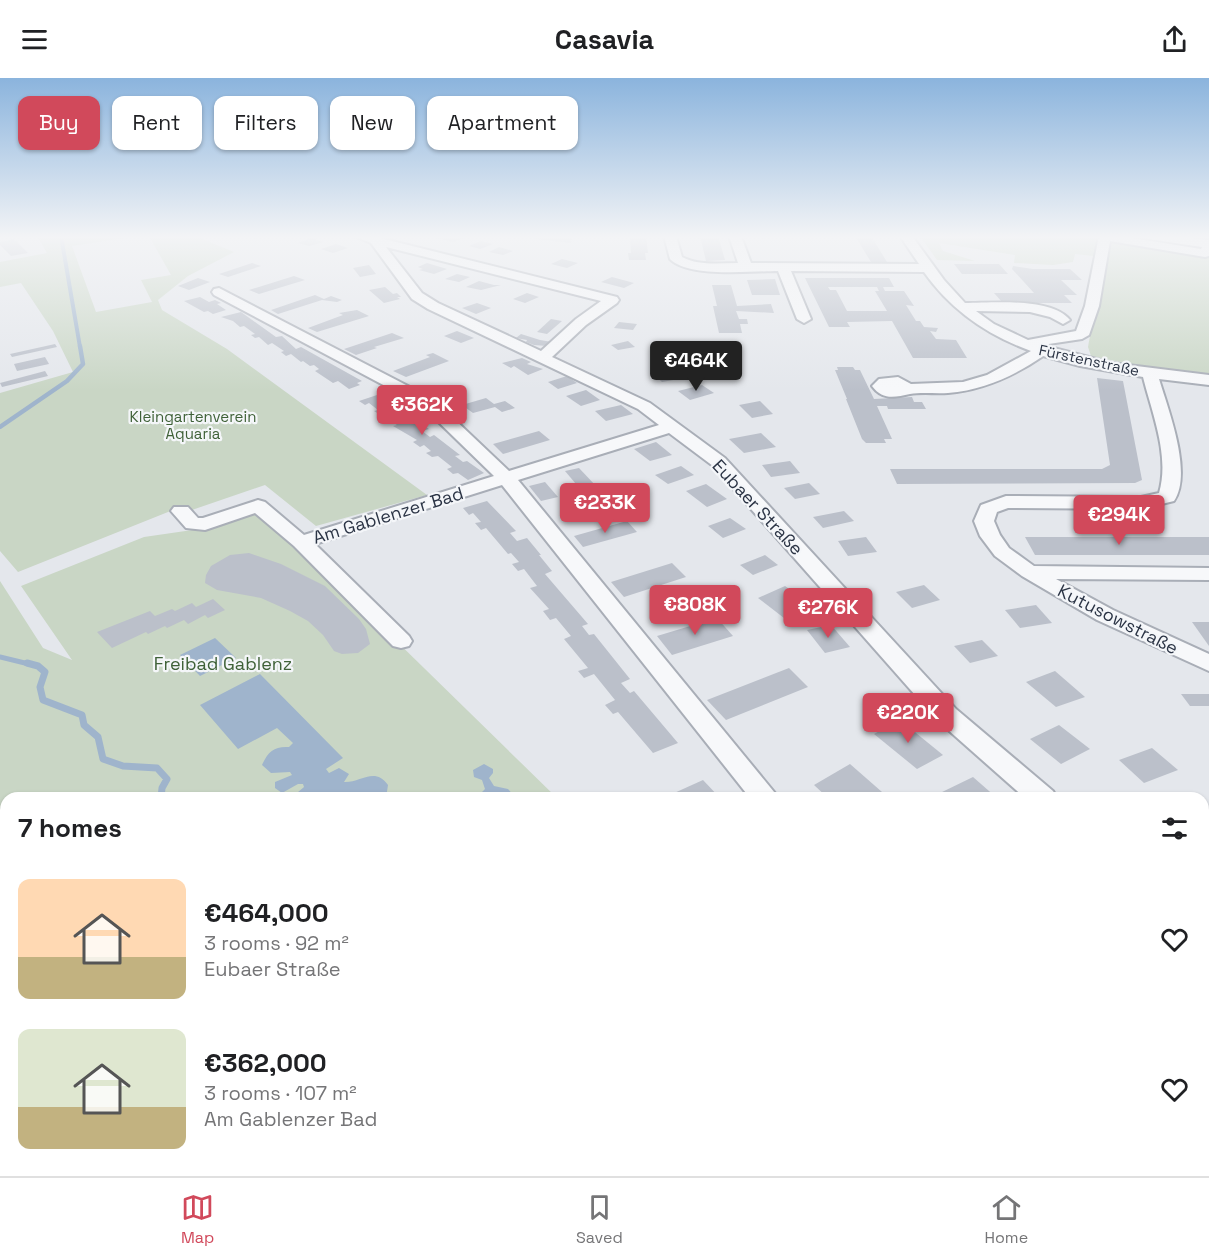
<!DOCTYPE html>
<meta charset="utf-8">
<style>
:root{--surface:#fff;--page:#f6f6f6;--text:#202124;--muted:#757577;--line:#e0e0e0;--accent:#d1495b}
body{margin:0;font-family:"Space Grotesk",sans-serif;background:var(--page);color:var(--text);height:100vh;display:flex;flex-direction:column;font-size:22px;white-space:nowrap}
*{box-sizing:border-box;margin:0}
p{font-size:20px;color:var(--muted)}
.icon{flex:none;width:33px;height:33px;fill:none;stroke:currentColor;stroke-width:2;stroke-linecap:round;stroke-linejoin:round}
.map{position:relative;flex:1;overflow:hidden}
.details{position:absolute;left:0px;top:714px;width:1209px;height:384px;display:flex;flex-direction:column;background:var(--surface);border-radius:18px 18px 0 0;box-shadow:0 2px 4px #0004}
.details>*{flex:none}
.hud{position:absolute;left:18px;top:18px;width:600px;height:54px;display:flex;gap:12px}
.price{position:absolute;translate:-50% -51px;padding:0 14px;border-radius:6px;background:var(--accent);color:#fff;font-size:20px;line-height:39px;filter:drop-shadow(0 2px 3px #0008)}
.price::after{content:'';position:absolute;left:50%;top:36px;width:18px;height:14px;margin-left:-9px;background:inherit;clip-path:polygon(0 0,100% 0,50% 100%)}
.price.selected{background:#222;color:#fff}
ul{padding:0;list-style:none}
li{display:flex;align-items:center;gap:18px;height:150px;padding:0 18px}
li span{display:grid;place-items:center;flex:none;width:168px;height:120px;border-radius:12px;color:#555}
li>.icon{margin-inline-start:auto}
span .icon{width:72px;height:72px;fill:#fffc;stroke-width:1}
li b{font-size:26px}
h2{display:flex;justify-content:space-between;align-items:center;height:72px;padding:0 18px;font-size:26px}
.chip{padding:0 21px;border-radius:12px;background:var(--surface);box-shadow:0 2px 4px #0004;font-size:21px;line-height:54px}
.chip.selected{background:var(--accent);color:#fff}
header{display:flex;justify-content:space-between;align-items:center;height:78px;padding:0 18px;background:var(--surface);font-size:27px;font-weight:700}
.menu{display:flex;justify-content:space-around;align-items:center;height:84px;border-top:2px solid var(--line);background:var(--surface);font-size:16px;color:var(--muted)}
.menu a{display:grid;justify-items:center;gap:3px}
.menu .selected{color:var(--accent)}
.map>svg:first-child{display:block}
.green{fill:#c9d6c5}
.water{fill:#9fb4cc}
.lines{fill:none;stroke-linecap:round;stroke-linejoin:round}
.stream-far4{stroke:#9fb4cc;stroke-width:4}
.stream-far3{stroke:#9fb4cc;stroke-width:4.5}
.stream-far2{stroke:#9fb4cc;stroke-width:5}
.stream-far1{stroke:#9fb4cc;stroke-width:7}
.stream{stroke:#9fb4cc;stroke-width:9}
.building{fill:#bbc0ca;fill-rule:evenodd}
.minor-casing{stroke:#a9aeb7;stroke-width:4}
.minor{fill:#f7f8fa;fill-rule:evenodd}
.labels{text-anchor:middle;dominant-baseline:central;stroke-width:4.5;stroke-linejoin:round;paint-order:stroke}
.far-street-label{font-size:15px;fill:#2b3445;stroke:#f4f6f9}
.far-park-label{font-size:15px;fill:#3f6138;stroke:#f4f6f9}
.street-label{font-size:18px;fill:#2b3445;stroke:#f4f6f9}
.park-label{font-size:18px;fill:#3f6138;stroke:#f4f6f9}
</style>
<header><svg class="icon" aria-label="menu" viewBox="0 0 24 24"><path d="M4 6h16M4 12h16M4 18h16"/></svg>Casavia<svg class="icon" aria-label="share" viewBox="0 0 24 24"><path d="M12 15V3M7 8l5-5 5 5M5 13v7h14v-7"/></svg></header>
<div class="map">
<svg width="1209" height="1098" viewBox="0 0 1209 1098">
<rect width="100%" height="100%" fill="#e4e7ec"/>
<!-- green -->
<g class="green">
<polygon points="37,158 138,158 72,168 96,234 152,224 141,202 171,197 149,158 195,158 234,174 188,198 158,222 162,232 227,271 427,417 316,448 265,407 189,433 183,428 18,494 0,473 0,315 73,294 53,253 21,205 0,209 0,184 47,175"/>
<polygon points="920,158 1098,158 1094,178 1075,176 1073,184 1053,187 1014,185 1015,177 939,165 943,173 975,183 937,182"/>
<polygon points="1108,158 1209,158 1209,296 1140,288 1091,278 1088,269"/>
<polygon points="253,436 296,465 557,720 6,720 6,1092 970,1092 977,1098 0,1098 0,503 43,570 72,582 21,508 144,459 213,449"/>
</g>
<!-- water -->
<g class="water">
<polygon points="215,560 236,580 200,598 180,577"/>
<path d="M260,596L343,680L326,691L329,695L339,690L349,696L344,704C360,705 375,688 388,707L386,720H291L304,709L303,706H298L282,715L275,710V704L292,697L290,694L271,695L262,687C268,673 275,668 289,669L293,665L277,650L238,671L200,627Z"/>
<polygon points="484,686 493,691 493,695 489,700 494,708 508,711 516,720 476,720 485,711 482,702 474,699 473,692"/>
</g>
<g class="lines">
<!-- stream-far4 -->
<polyline class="stream-far4" points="61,158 80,269"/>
<!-- stream-far3 -->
<polyline class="stream-far3" points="0,349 67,303 83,286 80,268"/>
<!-- stream-far2 -->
<polyline class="stream-far2" points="0,579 33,587"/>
<!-- stream-far1 -->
<polyline class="stream-far1" points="27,585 38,588 45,594 40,609 43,622 82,637 84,647 98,659 103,681 123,688 157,690 167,701 162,710 161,720"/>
<!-- stream -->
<polyline class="stream" points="330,1092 332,1098"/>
</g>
<!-- building -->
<g class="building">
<polygon points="442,158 456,158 464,160 453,164 437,160"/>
<polygon points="536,158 572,160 571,165 536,161"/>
<polygon points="630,158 646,158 648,175 645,175 646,182 629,182 628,175 631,175"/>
<polygon points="700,158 718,158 725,182 706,183"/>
<polygon points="855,158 871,158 887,184 871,184"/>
<polygon points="312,160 323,164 309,168 298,165"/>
<polygon points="14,161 28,175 11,178 0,167 0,164"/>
<polygon points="481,163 493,166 480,171 469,168"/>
<polygon points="336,166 348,170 333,175 321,171"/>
<polygon points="499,169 513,173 503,177 489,174"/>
<polygon points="562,181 578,185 567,190 551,186"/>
<polygon points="252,185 261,188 228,199 219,196"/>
<polygon points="427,185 447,191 434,196 419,192 423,191 418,189"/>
<polygon points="954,186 999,186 1008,196 962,196"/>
<polygon points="369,187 376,196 360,199 353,190"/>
<polygon points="1013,188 1033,191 1070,191 1082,202 1061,202 1077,217 1064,217 1072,225 1003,225 994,215 1034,215 1012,191"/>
<polygon points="457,196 470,199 459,204 445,201"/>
<polygon points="294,198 305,202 259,216 249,212"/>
<polygon points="612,199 634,205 624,210 601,204"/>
<polygon points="198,200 210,204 189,212 178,208"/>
<path d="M805,200H889L894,209H883L885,213H904L914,228L906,227L916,243H920L924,249L938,250L936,254L930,253L936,261L956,262L967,280H913L892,243L847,244L850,249H829ZM828,209H877L879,213H875L887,233H847L836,212H830Z"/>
<polygon points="775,201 780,217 752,217 747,202"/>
<polygon points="479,203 494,207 501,207 481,212 466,209"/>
<polygon points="712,207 731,207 737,228 771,226 774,235 736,233 739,241 747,241 748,246 740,246 742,255 719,255 713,228 717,228"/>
<polygon points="385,209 393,216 397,215 401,219 397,219 400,221 384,225 369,212"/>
<polygon points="527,215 539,219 525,225 513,221"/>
<polygon points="315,217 324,221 331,218 342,222 337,224 322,222 278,236 271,232"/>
<polygon points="200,219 209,224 215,222 221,225 217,226 226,232 213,236 208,233 204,234 184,223"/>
<polygon points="477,225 491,230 476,236 462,230"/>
<polygon points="357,232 369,238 317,254 308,250 343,237 339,235"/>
<polygon points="241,234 276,259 282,258 296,271 301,269 362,303 357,305 360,307 349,311 338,303 333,305 315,293 319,291 314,287 310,288 303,283 301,284 291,276 286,278 281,274 284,273 272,265 268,267 259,259 255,260 251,257 255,256 244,248 240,249 233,243 221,239"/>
<polygon points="551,241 562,243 547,256 537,254"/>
<polygon points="619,244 637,246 633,252 614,250"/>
<polygon points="457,253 474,260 461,265 444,258"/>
<polygon points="392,255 404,260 374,269 377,270 356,277 344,271"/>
<polygon points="521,256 540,262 552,264 547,268 534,267 526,264 527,262 516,260"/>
<polygon points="628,263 635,269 618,272 611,267"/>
<polygon points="55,266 57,269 12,279 10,276"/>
<polygon points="433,275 449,283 406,299 393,293 430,279 426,277"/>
<polygon points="45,279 49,286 17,293 14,286"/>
<polygon points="522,280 531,284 527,286 543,291 528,297 514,288 511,290 502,285"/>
<polygon points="837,289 853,289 855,292 860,292 874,321 912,319 914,324 922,324 926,331 888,331 887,328 877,328 892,361 884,361 886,365 866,365 862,361 846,321 847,321 835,292 838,292"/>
<polygon points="680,291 690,299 662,304 653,296"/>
<polygon points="45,293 48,298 2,309 0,305"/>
<polygon points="567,298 577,305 558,311 548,304"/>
<polygon points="1097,300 1123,303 1142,402 1135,405 897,406 890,391 1102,391 1110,387"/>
<polygon points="702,307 714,315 690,322 678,313"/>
<polygon points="586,312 600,322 581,328 566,318"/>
<polygon points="380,316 395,326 401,323 407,327 394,331 401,332 429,351 422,353 430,359 434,357 460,377 455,378 463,384 467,383 484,395 468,402 458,395 453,396 447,391 452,389 438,378 432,379 426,375 431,373 424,367 420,369 413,364 417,362 393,348 397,347 374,333 378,332 369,325 365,327 359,323"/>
<polygon points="486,320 494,326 505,323 515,330 502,334 495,329 473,335 462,327"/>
<polygon points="760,323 773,336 752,340 739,327"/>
<polygon points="621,327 633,336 606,343 595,333"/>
<polygon points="539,353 550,362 503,376 493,366"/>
<polygon points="761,355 776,369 744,375 729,361"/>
<polygon points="656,364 672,377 650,383 634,371"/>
<polygon points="790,383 800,395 771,399 762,387"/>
<polygon points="681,388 694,397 668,406 655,397"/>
<polygon points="579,390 596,408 581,412 565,393"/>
<polygon points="545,404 558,419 541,423 529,408"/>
<polygon points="809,405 820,416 795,421 784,410"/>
<polygon points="706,406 727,421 707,429 686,413"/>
<polygon points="487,423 516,453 510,455 517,463 527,460 541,477 539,477 552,493 545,496 588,546 582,548 589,557 594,556 630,601 621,605 630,615 634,613 678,665 653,675 618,634 613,636 605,627 615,622 594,596 584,600 578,593 588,590 564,561 571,558 556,540 550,542 543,533 549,531 530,510 537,508 524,491 518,493 512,486 519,484 511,475 508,476 486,450 481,452 475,445 481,444 473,435 469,437 463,430"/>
<polygon points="844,433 854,443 823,450 813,439"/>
<polygon points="730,440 746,451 723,460 708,448"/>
<polygon points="627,443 637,454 583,469 574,458"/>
<polygon points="866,459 877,474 848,478 838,463"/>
<polygon points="1025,459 1209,459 1209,477 1035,477"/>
<polygon points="249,475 281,486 325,508 359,541 366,551 370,566 358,575 342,576 334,573 323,557 308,543 290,533 261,520 217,512 205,505 206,497 211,488 230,477"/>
<polygon points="765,477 778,487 753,497 740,487"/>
<polygon points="672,485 686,499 624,519 611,504"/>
<polygon points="924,507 940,522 912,530 896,514"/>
<polygon points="785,508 812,527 784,540 758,520"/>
<polygon points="213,521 225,532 208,540 205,537 188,546 184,542 167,550 165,548 148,556 146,554 112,570 97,554 150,533 155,538 172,531 175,533 192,525 196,529"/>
<polygon points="1036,527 1052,545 1020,550 1005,532"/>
<polygon points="717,540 733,558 672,577 657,558"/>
<polygon points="1192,544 1209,544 1209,568"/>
<polygon points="831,547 850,569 825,575 807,552"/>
<polygon points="982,562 998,578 970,585 954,568"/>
<polygon points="789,590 808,609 726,642 707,622"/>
<polygon points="1055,593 1085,619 1056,629 1026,604"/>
<polygon points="1181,616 1209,616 1209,628 1190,628"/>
<polygon points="900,642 943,677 917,691 874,656"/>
<polygon points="1059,647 1090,671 1061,686 1030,661"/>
<polygon points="1152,670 1178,692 1144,705 1119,682"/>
<polygon points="850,686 882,714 871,720 828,720 814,707"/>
<polygon points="973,699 997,720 945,720 940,715"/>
<polygon points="703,702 720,720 675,720 672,716"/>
<polygon points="1203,945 1209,950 1209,1010 1203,1016"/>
<polygon points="1085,1092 1107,1092 1114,1098 1080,1098"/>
</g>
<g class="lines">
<!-- minor casing -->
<g class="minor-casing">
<g id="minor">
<path d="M354,158H372L617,219L619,222L617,225L586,247L552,279L650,325L725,380L956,631L1053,713L1057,720H1025L938,643L713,388L669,355L518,402L779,720H750L502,407L315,466L409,558L412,563L409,568L401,570L393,568L294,468L255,435L205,452L186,450L171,433L174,429H188L198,440H203L258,422L265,424L304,457L494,398L421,327L214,217L212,214L214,211L219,210L433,321L509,393L659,347L638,331L428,231L412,221L371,165ZM386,169L601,223L576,241L541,273L438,225L422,215Z"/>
<path d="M664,158H676L682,179C699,188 719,185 738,185L729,158H741L751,185L919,186L900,158H912L944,202L965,225C993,225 1051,219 1070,242L1063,246L1050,239L1030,234L976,233L994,246L1028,262L1076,253L1085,228L1099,158H1120L1201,171L1202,169L1148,161L1142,158H1175L1209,162V178L1205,179L1110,163L1099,228L1089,257L1082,261L1042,267L1112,285L1209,297V307L1159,301C1168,331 1193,395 1174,423L1141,431L1008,430L997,434L994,443L1000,457L1009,470L1034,488L1209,490V502L1056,501L1113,532L1209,576V593L1097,542L1022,498L995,478L980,458L974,443L981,427L1006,418L1141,419L1159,415C1170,378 1152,335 1143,299L1080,288L1043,278C1014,298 984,312 948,315C936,316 922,314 910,316C895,319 883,323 872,308L879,301L898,299L911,306L963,304L987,297L1031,273C987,257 951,232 924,194L791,193L811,241L804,245L797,241L778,193C751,193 689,200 670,181Z"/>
<polygon points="1203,845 1209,848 1209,879 1203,877"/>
<polygon points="1126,1092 1168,1092 1171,1098 1129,1098"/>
</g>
</g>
<!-- minor -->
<use href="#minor" class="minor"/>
</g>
<!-- sky -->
<linearGradient id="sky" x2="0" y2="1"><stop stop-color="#8bb4dd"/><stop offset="0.51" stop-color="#f3f4f6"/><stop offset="1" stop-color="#f3f4f6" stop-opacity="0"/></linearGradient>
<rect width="1209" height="312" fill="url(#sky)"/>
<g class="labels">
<!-- far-street labels -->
<g class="far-street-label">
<text transform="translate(1089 282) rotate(12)">Fürstenstraße</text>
</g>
<!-- far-park labels -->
<g class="far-park-label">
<text x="193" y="338">Kleingartenverein<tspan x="193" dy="17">Aquaria</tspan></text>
</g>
<!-- street labels -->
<g class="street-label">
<text transform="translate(758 429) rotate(47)">Eubaer Straße</text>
<text transform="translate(388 437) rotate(-17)">Am Gablenzer Bad</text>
<text transform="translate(1118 541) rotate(27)">Kutusowstraße</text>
</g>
<!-- park labels -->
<g class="park-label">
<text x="223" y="585">Freibad Gablenz</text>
</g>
</g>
</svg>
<b class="price selected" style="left:696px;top:314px">€464K</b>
<b class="price" style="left:422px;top:358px">€362K</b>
<b class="price" style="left:605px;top:456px">€233K</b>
<b class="price" style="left:1119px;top:468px">€294K</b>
<b class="price" style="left:695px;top:558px">€808K</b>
<b class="price" style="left:828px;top:561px">€276K</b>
<b class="price" style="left:908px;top:666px">€220K</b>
<div class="hud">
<a class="chip selected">Buy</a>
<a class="chip">Rent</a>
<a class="chip">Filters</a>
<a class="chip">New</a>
<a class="chip">Apartment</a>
</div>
<section class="details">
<h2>7 homes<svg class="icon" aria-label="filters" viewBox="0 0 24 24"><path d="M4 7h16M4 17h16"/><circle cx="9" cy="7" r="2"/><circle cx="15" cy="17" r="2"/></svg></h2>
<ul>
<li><span style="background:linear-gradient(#ffd9b3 65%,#c2b280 0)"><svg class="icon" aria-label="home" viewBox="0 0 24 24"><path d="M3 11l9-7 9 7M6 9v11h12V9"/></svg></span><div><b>€464,000</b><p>3 rooms · 92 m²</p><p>Eubaer Straße</p></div><svg class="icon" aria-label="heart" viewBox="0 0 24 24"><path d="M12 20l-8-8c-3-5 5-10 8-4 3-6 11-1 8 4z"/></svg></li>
<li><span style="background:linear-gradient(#dfe7d0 65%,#c2b280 0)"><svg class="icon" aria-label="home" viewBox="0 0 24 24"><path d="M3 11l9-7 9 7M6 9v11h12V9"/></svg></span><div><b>€362,000</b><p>3 rooms · 107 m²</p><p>Am Gablenzer Bad</p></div><svg class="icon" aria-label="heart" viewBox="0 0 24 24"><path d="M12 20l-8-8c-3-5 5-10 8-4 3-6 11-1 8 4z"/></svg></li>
</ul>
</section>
</div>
<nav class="menu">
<a class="selected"><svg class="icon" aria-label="map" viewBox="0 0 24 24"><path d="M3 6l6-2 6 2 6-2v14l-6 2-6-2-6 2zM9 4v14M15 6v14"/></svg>Map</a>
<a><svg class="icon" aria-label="saved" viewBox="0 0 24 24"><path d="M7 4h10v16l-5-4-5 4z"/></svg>Saved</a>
<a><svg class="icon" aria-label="home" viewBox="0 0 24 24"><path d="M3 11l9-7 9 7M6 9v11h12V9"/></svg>Home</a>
</nav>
